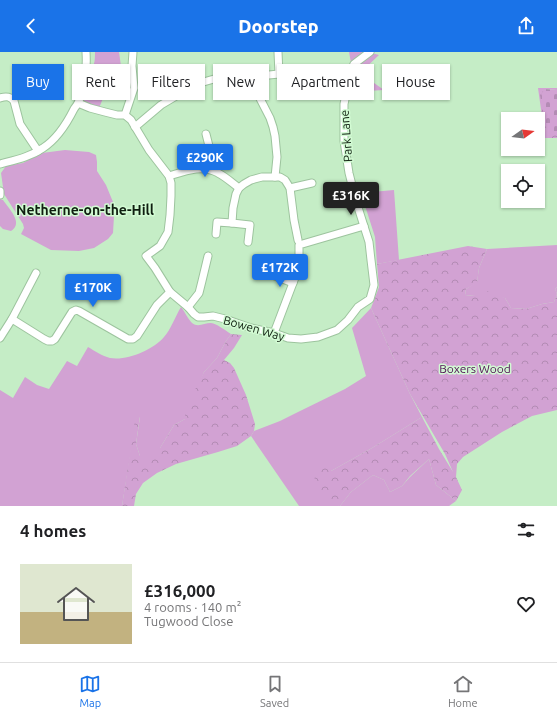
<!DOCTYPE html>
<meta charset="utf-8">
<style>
:root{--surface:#fff;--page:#f2f2f2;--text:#202124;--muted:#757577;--line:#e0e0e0;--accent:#1a73e8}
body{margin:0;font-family:Ubuntu,sans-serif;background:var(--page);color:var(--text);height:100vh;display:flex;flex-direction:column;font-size:15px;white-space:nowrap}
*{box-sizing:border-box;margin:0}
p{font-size:13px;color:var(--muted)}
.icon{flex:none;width:22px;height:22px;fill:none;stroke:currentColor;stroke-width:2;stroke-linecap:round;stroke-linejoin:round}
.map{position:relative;height:454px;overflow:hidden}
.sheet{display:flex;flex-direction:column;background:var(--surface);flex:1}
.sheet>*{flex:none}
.banner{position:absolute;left:12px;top:12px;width:533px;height:36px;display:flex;gap:8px}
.needle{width:26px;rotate:76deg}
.fabs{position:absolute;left:501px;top:60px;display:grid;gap:8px}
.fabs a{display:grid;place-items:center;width:44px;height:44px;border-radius:0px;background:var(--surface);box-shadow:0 1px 3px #0004;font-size:20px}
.price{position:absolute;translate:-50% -34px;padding:0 9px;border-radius:4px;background:var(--accent);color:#fff;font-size:13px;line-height:26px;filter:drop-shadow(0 1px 2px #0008)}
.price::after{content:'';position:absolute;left:50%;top:24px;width:12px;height:9px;margin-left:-6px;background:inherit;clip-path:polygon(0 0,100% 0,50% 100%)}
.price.current{background:#222;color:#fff}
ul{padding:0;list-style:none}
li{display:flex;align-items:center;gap:12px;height:100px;padding:0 20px}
li span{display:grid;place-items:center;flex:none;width:112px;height:80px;border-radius:0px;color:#555}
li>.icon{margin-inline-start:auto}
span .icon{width:48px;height:48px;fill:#fffc;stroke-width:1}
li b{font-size:17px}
h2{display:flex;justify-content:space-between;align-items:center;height:48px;padding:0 20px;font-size:17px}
.pill{padding:0 14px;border-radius:0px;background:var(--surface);box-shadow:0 1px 3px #0004;font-size:14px;line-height:36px}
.pill.current{background:var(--accent);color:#fff}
header{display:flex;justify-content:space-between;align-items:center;height:52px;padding:0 20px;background:var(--accent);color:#fff;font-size:18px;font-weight:800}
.dock{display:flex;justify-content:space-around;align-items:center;height:56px;border-top:1px solid var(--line);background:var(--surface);font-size:11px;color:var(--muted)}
.dock a{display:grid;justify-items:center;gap:2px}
.dock .current{color:var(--accent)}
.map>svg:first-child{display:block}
.green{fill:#d2a2d3}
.forest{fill:url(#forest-crowns)}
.cemetery{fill:url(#cemetery-stones)}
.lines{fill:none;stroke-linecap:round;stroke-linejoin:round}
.minor-casing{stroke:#9dc49e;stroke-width:9}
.minor{stroke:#fff;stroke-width:7}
.labels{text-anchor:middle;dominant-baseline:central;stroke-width:3;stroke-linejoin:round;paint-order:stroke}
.street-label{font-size:12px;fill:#0f1e10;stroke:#d2fbd3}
.park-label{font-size:12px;fill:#500d54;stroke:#d2fbd3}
.quarter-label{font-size:14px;font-weight:bold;fill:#0f1e10;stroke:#d2fbd3}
</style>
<header><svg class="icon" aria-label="back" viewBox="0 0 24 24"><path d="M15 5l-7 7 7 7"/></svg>Doorstep<svg class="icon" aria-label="share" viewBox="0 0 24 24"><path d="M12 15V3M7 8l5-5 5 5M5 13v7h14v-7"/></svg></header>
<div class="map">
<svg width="557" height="454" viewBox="0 0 557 454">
<defs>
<pattern id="forest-crowns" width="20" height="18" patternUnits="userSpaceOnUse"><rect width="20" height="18" fill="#d2a2d3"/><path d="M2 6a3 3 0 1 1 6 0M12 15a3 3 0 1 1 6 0" fill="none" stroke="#b38bb4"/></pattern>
<pattern id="cemetery-stones" width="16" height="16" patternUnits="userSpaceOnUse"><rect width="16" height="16" fill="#d2a2d3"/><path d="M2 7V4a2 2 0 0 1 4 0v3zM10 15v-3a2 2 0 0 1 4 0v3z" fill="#b38bb4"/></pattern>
</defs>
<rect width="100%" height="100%" fill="#c5edc6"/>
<!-- green -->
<g class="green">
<path d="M95,0H119L124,35L109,32L99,56L78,51L85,22C95,16 95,10 95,0Z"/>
<polygon points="65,98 89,100 96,103 97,110 97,119 106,133 113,150 114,164 113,181 108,187 94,196 79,199 51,198 21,182 24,176 23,172 4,142 1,121 6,114 23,111 42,101"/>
<polygon points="394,138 399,208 377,212 375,185 361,141"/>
<path d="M0,147L3,148C9,157 24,171 11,179L3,177L0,174Z"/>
<polygon points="557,193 557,235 555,237 557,242 554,250 542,252 526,257 511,256 505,246 475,244 465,243 466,237 477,230 479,216 487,197"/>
<path d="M181,255C185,260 188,267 192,271C198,276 204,271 211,271C217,272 225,278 231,282L226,289L217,306L204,320L185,367L174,373L160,396V404H140L136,392L140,365L136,367L122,454H0V338L13,346L25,325L37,333L49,337L67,309L77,314L88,295C95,299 102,304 110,306C127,309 153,298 164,285C170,279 176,263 181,255Z"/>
<polygon points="371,256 410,342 422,365 372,396 331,419 339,454 299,454 251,384 254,379 280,369 296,361 345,337 366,324 352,276"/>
<polygon points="429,407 436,433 456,449 449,454 340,454 351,440 373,423 384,428 390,440 402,434 410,425"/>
</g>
<!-- forest -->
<g class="forest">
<polygon points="349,0 368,0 379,3 360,21 384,38 350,40 352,16"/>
<polygon points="538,36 557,36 557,38 545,37 547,80 557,80 557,86 545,86"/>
<polygon points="468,194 487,197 479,216 477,231 466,237 465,243 475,244 487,239 505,246 511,256 526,257 542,252 554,250 557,242 555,237 557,235 557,358 532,364 502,380 463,405 457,412 456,425 462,438 456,449 436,433 429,407 410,424 402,434 390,440 384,428 373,423 351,440 340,454 339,454 331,447 314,432 316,412 326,410 331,419 372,396 422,365 439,397 453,420 445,402 410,342 371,256 379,235 377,212"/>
<polygon points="231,282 242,283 234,296 224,308 230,311 234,316 246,343 255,372 254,379 251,384 237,394 218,400 176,412 157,421 143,431 136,442 134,454 122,454 135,367 140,364 136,392 140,404 159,404 160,396 174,373 185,367 185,357 204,320 217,306 226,289"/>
</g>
<!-- cemetery -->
<polygon class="cemetery" points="545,37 557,38 557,80 547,80 540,43"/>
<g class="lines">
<!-- minor casing -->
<g class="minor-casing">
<g id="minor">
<polyline points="278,0 279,22"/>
<polyline points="249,25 270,66 273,75 275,84 277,105 275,125"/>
<path d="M0,46C6,44 10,44 14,49L20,72L38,99"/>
<polyline points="78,51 90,56 105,60 117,63 125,63 131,68 149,98 169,124 171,131 171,144 170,163 168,180 160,194 146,204 155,216 170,240 188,255 194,262 198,265 204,265 213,264 225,267 251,276 274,281 288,286 301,287 318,285 337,278 348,268 358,255 370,247 374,233 371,208 369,190 356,149 349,121 344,89 344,52 351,19 354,12 370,0"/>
<polyline points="125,63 134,36 132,14 133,0"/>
<polyline points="135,75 161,53 188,37 200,31 214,27 228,24 249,25 279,22 351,19"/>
<polyline points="206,82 213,110 213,118"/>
<path d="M0,112C15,108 30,105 43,96C57,87 67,71 74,57C76,54 78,52 79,49C85,34 87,16 86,0"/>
<path d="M169,124C185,119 203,112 218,121C226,125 232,131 239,136"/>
<polyline points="290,136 312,131"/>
<polyline points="0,139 0,143"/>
<polyline points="216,182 217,170 232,171"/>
<polyline points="248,190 250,173 232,171 233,156 236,142 239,136 244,132 251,128 262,125 280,125 285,128 290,136 294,168 298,188"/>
<polyline points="262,219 293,231"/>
<polyline points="188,255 199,241 202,229 208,204"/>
<polyline points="12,267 44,287 48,289 52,289 55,287 72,260 76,258 79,259 128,287 133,287 137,284 157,253 170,240"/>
<polyline points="274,281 296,223 299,211 299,193 364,174"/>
<polyline points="0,286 12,267 36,221"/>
</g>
</g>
<!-- minor -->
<use href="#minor" class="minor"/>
</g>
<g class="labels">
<!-- street labels -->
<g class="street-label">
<text transform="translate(346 84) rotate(-94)">Park Lane</text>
<text transform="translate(254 276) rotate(16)">Bowen Way</text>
</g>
<!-- park labels -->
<g class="park-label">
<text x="475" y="316">Boxers Wood</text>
</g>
<!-- quarter labels -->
<g class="quarter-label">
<text x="85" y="158">Netherne-on-the-Hill</text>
</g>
</g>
</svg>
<div class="fabs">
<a><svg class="needle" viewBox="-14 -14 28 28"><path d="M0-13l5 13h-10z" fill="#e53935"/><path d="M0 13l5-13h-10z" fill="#757577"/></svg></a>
<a><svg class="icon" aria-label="locate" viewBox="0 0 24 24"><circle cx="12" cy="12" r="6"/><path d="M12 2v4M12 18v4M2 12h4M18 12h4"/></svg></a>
</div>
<b class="price" style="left:205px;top:126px">£290K</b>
<b class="price current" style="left:351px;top:164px">£316K</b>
<b class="price" style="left:280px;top:236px">£172K</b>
<b class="price" style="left:93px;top:256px">£170K</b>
<div class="banner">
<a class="pill current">Buy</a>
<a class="pill">Rent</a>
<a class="pill">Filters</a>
<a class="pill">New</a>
<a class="pill">Apartment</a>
<a class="pill">House</a>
</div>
</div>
<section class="sheet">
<h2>4 homes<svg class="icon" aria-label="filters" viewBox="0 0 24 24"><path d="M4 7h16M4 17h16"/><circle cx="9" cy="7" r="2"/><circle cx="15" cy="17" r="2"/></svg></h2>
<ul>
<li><span style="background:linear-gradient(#dfe7d0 60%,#c2b280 0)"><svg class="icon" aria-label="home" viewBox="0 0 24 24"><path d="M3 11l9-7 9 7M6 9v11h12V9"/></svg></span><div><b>£316,000</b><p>4 rooms · 140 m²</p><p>Tugwood Close</p></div><svg class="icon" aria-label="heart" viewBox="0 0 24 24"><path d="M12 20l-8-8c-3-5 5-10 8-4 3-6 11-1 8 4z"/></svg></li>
</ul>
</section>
<nav class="dock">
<a class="current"><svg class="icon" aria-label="map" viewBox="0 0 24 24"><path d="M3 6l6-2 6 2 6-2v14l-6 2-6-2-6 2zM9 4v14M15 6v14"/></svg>Map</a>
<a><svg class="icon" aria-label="saved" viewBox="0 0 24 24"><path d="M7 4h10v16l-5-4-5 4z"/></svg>Saved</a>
<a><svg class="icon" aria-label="home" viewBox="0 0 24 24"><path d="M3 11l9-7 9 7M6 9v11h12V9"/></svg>Home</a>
</nav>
